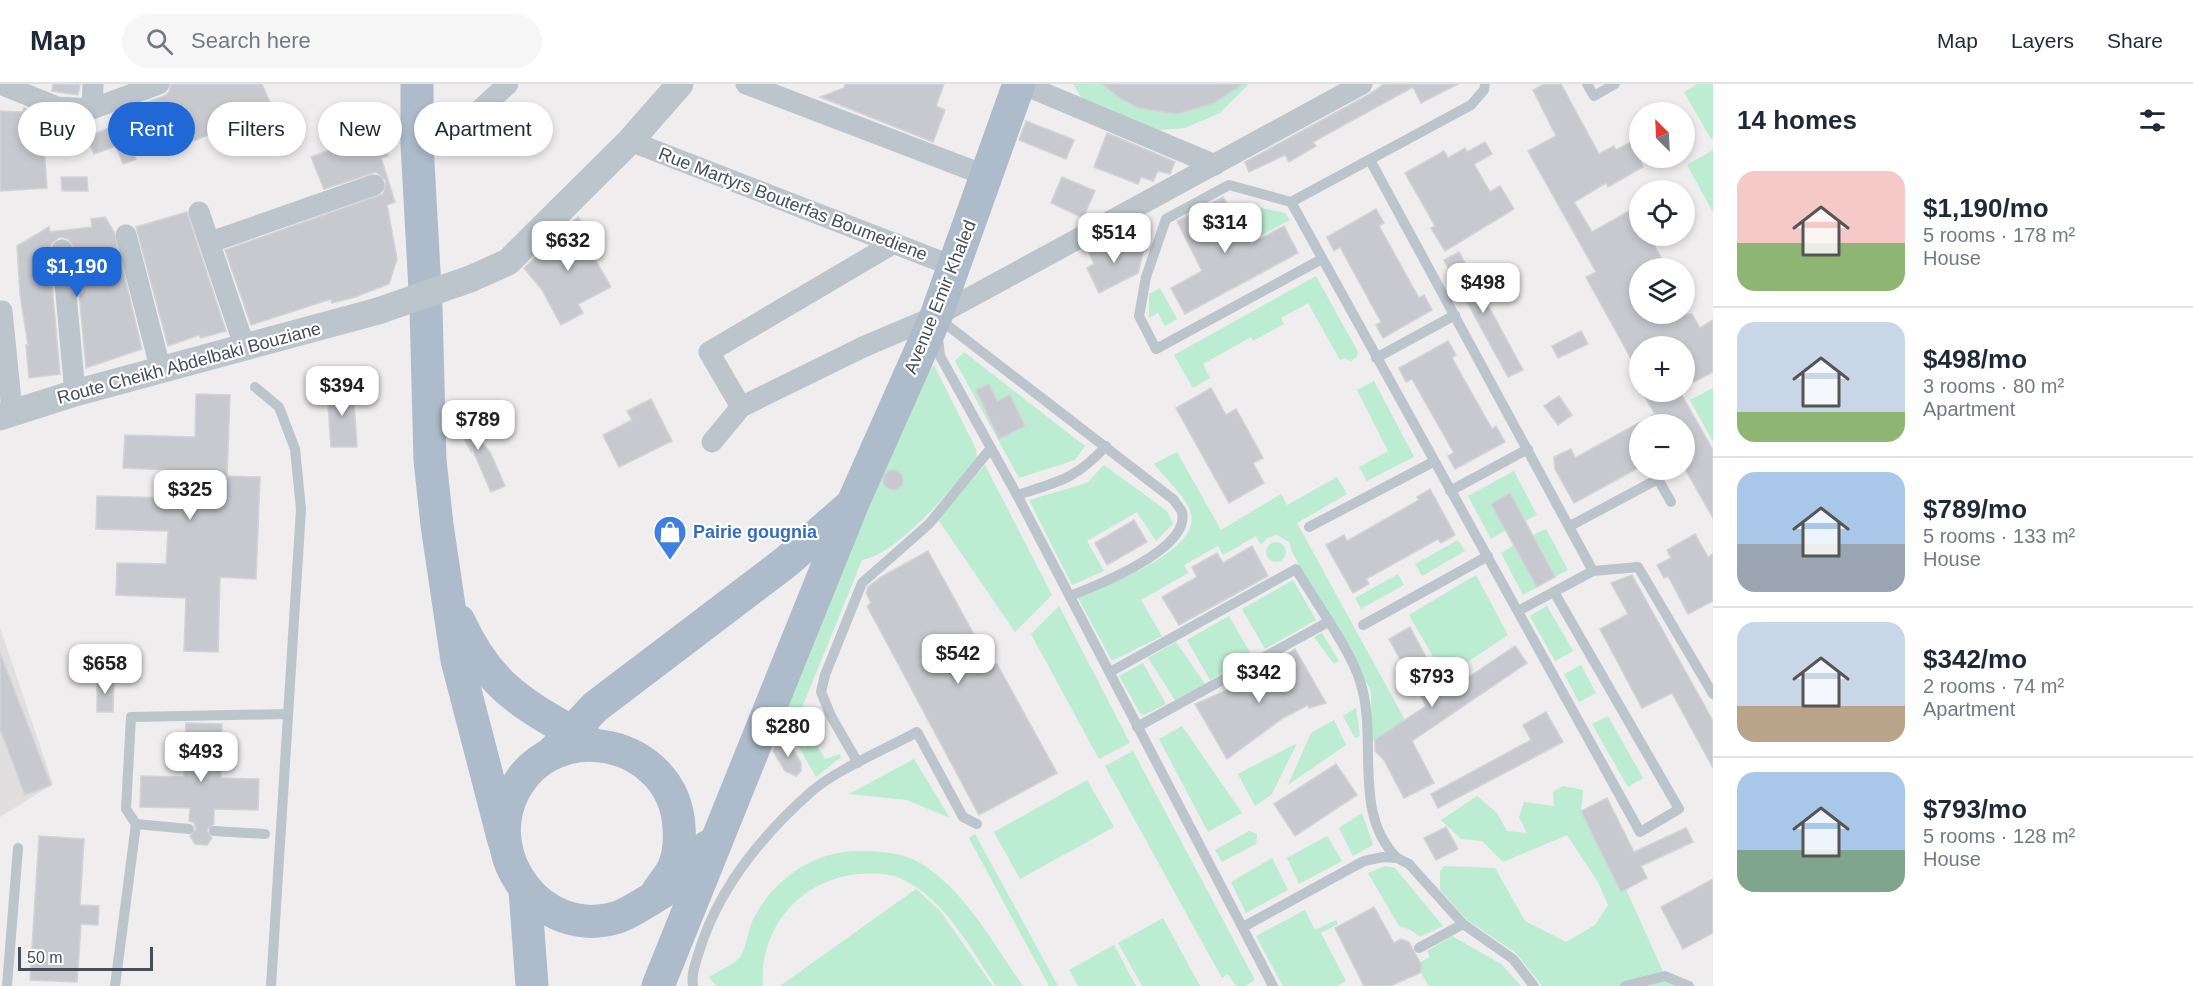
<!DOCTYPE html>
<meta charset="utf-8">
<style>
:root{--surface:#fff;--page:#f6f6f7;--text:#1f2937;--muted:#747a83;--line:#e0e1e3;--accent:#2068d6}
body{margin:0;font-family:Arial,sans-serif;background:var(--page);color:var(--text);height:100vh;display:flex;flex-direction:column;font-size:22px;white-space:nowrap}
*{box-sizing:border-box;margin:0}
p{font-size:20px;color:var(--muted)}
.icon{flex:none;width:33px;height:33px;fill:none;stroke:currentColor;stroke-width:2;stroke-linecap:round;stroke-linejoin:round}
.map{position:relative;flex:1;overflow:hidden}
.side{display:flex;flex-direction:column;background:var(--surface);width:480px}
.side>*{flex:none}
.guide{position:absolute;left:18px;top:18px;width:570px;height:54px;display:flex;gap:12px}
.needle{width:39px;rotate:336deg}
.controls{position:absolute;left:1629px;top:18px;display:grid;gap:12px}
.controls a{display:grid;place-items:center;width:66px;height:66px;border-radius:50%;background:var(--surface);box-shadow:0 3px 9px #0003;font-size:30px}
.scale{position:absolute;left:18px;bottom:15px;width:135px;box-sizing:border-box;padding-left:6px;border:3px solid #464f59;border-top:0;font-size:16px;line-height:21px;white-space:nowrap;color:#464f59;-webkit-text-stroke:4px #fff;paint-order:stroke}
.price{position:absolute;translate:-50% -51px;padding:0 14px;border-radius:12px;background:#fff;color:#222;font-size:20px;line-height:39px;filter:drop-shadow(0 2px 3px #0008)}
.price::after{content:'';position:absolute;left:50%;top:36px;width:18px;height:14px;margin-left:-9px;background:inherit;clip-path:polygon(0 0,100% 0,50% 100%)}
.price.active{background:var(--accent);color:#fff}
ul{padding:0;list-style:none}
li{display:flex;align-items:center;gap:18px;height:150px;padding:0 24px}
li+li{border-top:2px solid var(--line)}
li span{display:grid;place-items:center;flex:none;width:168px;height:120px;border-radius:18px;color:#555}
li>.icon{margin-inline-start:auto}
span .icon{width:72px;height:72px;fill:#fffc;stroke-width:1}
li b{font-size:26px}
h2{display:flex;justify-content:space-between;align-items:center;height:72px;padding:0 24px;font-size:26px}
.tag{padding:0 21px;border-radius:27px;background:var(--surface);box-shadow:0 3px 9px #0003;font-size:21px;line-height:54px}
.tag.active{background:var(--accent);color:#fff}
header{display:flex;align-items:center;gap:36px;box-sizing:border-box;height:84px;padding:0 30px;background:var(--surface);border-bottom:2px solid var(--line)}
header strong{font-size:28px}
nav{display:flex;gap:33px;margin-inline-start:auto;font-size:21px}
.search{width:420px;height:54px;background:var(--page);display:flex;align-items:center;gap:15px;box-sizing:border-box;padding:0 21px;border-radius:33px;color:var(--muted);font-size:22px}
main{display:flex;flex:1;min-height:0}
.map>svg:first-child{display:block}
.education{fill:#e0dede}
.green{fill:#bcecd1}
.building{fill:#c7c9cf;stroke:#d1d3d8;stroke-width:1.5}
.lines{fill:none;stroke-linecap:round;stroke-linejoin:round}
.service{stroke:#bcc4cc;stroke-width:10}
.minor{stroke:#bcc4cc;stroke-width:21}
.tertiary{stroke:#bcc4cc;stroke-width:27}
.primary{stroke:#adbbcb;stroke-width:33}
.tertiary-bridge{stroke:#bcc4cc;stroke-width:27}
.labels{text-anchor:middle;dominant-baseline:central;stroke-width:4.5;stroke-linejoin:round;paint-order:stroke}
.street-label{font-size:18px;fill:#464f59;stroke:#fff}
.shop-label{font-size:18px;font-weight:bold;fill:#366cbe;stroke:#fff;text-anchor:start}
</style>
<header>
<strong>Map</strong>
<div class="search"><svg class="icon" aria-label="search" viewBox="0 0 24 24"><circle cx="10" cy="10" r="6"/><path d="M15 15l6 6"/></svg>Search here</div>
<nav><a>Map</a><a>Layers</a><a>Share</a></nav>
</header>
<main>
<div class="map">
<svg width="1713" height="902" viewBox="0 0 1713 902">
<rect width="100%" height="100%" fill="#efeded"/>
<!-- education -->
<polygon class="education" points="0,544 53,700 0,733"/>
<!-- green -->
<g class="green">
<polygon points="1073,0 1249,0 1220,29 1185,44 1148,47 1082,14"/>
<polygon points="1697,0 1713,0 1713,54 1711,55 1684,8"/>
<polygon points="1713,66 1713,128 1687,81"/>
<polygon points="1257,123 1285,129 1290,136 1256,154 1243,130"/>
<polygon points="1316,192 1358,268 1357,273 1351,277 1344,274 1340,276 1308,219 1281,234 1284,240 1253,257 1251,253 1203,280 1210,294 1193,304 1174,271"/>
<polygon points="1160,204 1177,235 1165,242 1158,229 1149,234 1149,210"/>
<polygon points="964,268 1085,362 1075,376 1019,394 955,277"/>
<path d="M934,281L976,365L977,375C952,403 899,470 862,476L799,631L825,675L840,670L841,673L816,693L792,651L768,664L902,324Z"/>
<polygon points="1374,297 1414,373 1367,397 1359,383 1388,367 1357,306"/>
<polygon points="1713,304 1713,358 1690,316"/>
<path d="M1177,368L1221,446L1281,410L1287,421L1337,393L1347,410L1297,439L1405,636L1371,659V607L1292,468L1289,458L1277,451L1267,454L1261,461L1256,452L1223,471L1218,462L1184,481L1188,489L1141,516L1162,552L1112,577L1078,514C1104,502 1210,465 1189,424C1181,408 1165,394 1154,380Z"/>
<polygon points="985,381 1052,511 1015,548 937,434"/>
<polygon points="1104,381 1167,427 1173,440 1156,457 1137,428 1087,457 1104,487 1072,501 1029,416 1087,399"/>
<polygon points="1514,387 1537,431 1525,437 1510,409 1491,420 1506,446 1491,455 1468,412"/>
<polygon points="1546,445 1568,486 1555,493 1533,451"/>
<polygon points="1458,456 1465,467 1422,492 1415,480"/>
<circle cx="1276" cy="468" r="10"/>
<polygon points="1514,461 1537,503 1523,511 1501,469"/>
<polygon points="1398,490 1404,501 1361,525 1355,514"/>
<polygon points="1476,491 1508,551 1445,593 1409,531"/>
<polygon points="1293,496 1316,536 1265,565 1242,525"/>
<polygon points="1059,522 1130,659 1099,675 1031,550"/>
<polygon points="1547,522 1573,567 1555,577 1530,532"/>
<polygon points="1229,532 1252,572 1210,596 1187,556"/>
<polygon points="1322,549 1339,577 1334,580 1314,553"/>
<polygon points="1176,558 1205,600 1175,616 1148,574"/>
<polygon points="1143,579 1166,620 1144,631 1140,629 1119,592"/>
<polygon points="1581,581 1596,609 1579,618 1564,590"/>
<polygon points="1356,624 1360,652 1355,654 1343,632"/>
<polygon points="1608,632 1643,694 1628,703 1592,640"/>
<polygon points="1334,636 1346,661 1288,701 1311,649"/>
<polygon points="1182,642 1242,729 1208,748 1159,655"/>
<polygon points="1297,659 1272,710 1255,722 1238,690"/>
<polygon points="1133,667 1255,896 1245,902 1236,902 1228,890 1222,894 1105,682"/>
<polygon points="914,675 950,734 907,716 849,710"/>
<polygon points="1087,696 1114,743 1020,795 994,748"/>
<polygon points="1563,702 1583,706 1581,727 1621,807 1626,805 1665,892 1689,902 1542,902 1516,869 1467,836 1440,806 1440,788 1444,782 1495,784 1525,837 1566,858 1595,841 1608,821 1598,798 1567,751 1503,778 1482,757 1461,755 1441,736 1477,712 1497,729 1507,747 1527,749 1519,733 1524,718 1554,722 1553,708"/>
<polygon points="1362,729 1373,761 1353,772 1339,744"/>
<polygon points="1249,747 1257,750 1256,760 1222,778 1215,766"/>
<polygon points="975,750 1058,902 1049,902 969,754"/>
<polygon points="1327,752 1342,777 1299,800 1287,774"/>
<path d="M858,767C879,767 902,768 920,779C965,806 994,861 1023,902H996C970,864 947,818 904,796C892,789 873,789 859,790C801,795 759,843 763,902H716L709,893C718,887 734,881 740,873C746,865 748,847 752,838C771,797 813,767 858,767Z"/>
<polygon points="1272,774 1288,806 1246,829 1231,798"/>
<polygon points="1385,782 1395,784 1443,842 1420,853 1409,845 1399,842 1368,789"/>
<polygon points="916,805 940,827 993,902 780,902"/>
<polygon points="1305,826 1315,846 1336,836 1338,840 1321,849 1346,897 1337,902 1283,902 1256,852"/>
<polygon points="1163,834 1200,902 1142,902 1118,859"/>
<polygon points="1452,852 1501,880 1521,902 1429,902 1420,887 1420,878 1430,873 1427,867"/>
<polygon points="1114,861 1136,902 1078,902 1069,886"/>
</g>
<!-- building -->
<g class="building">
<polygon points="53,0 80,0 78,11 52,7"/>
<polygon points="171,0 262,0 273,25 173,65 151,24 131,32 128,25 164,12 169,8"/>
<polygon points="845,0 944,0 936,22 945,26 933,58 820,13 844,4"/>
<polygon points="1102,0 1243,0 1214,19 1177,30 1139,24 1121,15"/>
<polygon points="1384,0 1458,0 1421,19 1413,3 1313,58 1316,62 1289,78 1285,71 1249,88 1245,78 1368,11"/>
<polygon points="1544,0 1561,0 1599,70 1614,62 1616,66 1640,53 1640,75 1643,83 1608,103 1606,99 1574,118 1592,148 1640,121 1640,152 1649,152 1667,184 1640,184 1640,230 1692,230 1700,244 1713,236 1713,288 1694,298 1684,281 1684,262 1640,262 1640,291 1586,193 1596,188 1528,67 1556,52 1533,6"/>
<polygon points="24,24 53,35 80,37 81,47 43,51 47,104 0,107 0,27 23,28"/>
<polygon points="1026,37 1074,56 1066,75 1019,56"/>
<polygon points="121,39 136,75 123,80 116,62 94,70 87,53"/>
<polygon points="382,46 389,65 386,67 388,72 381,74 395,118 387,121 397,175 389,200 355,213 332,219 331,215 251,241 225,166 383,110 386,97 376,88 324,105 311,73"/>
<polygon points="1107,49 1175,78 1170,90 1158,87 1153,97 1141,93 1138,100 1094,83"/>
<polygon points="1485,58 1492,70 1474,80 1490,108 1500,102 1514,125 1445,167 1431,144 1435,142 1405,89 1444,67 1448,74 1465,64 1467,68"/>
<polygon points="61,93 87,93 88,107 62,107"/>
<polygon points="1062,93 1095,107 1083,134 1051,119"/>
<polygon points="1223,113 1251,160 1284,142 1298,169 1185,230 1171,204 1202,187 1177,137"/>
<polygon points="1376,125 1384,139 1379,142 1419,214 1424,211 1432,226 1383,254 1376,241 1381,238 1340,163 1334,167 1327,153"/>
<polygon points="187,128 226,247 201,254 199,251 168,262 136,143"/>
<polygon points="105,133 114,148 142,265 86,284 75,165 68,155 60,153 51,160 49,167 60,290 29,294 26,261 28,261 20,210 17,162 49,143 50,148 92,143 91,135"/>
<polygon points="578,133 591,150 584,156 611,203 578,220 583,229 561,241 542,206 524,184"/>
<polygon points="1103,156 1115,180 1120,157 1143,163 1143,169 1138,189 1099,209 1087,184 1094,180 1087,164"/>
<polygon points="1459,168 1523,286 1508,293 1444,176"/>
<polygon points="1581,247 1588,260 1558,274 1552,262"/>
<polygon points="1448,257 1456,271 1452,274 1492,345 1496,342 1505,358 1455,385 1448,372 1454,369 1412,295 1406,298 1399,284"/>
<polygon points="989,300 997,317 1010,311 1025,342 999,355 976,306"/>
<polygon points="353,302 357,363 331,363 327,306"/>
<polygon points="1211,304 1226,331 1236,325 1263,374 1253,379 1264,399 1229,419 1176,324"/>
<polygon points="1642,308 1680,308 1713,366 1713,434 1684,383 1684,340 1640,340 1640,383 1574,419 1555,385 1554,373 1571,365 1575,374 1655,330"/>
<polygon points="196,310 230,311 227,392 260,393 256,495 220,493 218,568 184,567 186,514 116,511 117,479 166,480 168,447 96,445 97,412 170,414 172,386 123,384 125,351 195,353"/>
<polygon points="1559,312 1572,331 1558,341 1544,322"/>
<polygon points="651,315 672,357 619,383 603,351 632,336 627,327"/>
<polygon points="470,328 470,344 490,368 505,402 491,408 471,362 471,367 448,329"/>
<circle cx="893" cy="396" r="10"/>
<polygon points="1430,405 1455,451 1441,459 1438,455 1366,495 1369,500 1353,509 1326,461 1344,451 1347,457 1419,416 1417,413"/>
<polygon points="1510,409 1555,493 1537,503 1491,420"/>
<polygon points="1134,436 1147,458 1107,481 1095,459"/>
<polygon points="1695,450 1708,473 1713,470 1713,517 1688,530 1668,492 1664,494 1657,481 1671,474 1667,466"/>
<polygon points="1252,462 1268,492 1179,541 1162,513 1197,493 1192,483 1217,469 1223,479"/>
<polygon points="928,467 992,583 997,580 1057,689 979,731 867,522 871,519 866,509 868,503 881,493"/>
<polygon points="1632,491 1713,637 1713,684 1672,609 1642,624 1600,545 1628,530 1611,499"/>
<polygon points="1410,543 1445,609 1515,562 1527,579 1412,657 1434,699 1404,714 1384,676 1375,667 1375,656 1426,622 1389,555"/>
<polygon points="1295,565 1326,619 1309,624 1308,621 1283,634 1227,675 1195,620 1284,581 1280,575"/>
<polygon points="0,569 51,701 25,711 0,645"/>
<polygon points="97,594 114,594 113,628 97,628"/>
<polygon points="1546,628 1563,658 1438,724 1431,710 1531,656 1523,641"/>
<polygon points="186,639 222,640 221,694 259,695 258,726 214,725 214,740 207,746 212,754 207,761 195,760 190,752 196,745 194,739 189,737 190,724 140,723 141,692 184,693"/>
<polygon points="787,655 801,679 801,687 796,692 785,687 773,667 775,662"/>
<polygon points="1336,680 1357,711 1295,752 1274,720"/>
<polygon points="1607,714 1634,768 1686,744 1693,758 1641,782 1647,794 1621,808 1581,727"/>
<polygon points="1446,743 1458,765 1436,776 1424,754"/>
<polygon points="39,752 84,755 80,821 99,822 98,841 81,840 77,898 30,896"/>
<polygon points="1713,795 1713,849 1683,865 1661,823"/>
<polygon points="1374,823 1394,859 1401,855 1409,858 1422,882 1420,889 1390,902 1364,902 1335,844"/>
</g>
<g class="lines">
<!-- service -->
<g class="service">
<polyline points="1587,0 1594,12 1615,0"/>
<polyline points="1370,76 1593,487 1638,483 1713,610"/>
<polyline points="1291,118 1640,748 1679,725 1554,508"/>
<polyline points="1322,175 1156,265 1139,232 1146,193 1166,135 1229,101 1291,118 1471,21 1484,6 1485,0"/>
<path d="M938,234L1174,416C1176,420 1181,425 1182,428C1191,465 1096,502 1070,512"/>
<polyline points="938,253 940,272 1017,411 1273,902"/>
<polyline points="1376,274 1455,231"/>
<polyline points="255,303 279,323 295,365 301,425 271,902"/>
<polyline points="1450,407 1528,365"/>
<path d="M1017,411C1058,398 1076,395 1106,362"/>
<polyline points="1570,442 1658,395 1671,418"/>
<polyline points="1309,443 1433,378"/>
<polyline points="1518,527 1593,487"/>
<polyline points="1363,541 1488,472"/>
<path d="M1110,588L1296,485C1314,516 1350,565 1360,597C1379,654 1351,728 1397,774"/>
<polyline points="1137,643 1328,538"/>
<polyline points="858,679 831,632 821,608 825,591 862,499 929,440 991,364"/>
<polyline points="136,740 189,745"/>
<polyline points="214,747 265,750"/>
<polyline points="1243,843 1364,777 1383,773 1397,774 1409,780 1463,840 1513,875 1534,902"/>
<polyline points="1419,864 1463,840"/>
<polyline points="7,902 18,764"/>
<polyline points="115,902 136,740 126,725 131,633 288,630"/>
<path d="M693,902C691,891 695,881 698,871C717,806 762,751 812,707C836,686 888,664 917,648L963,733L977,740"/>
<polyline points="1625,902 1665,892 1689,902"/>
</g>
<!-- minor -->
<g class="minor">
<polyline points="0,0 57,23 92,25 159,0"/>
<polyline points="746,0 987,92"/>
<polyline points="1022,0 1215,81"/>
<polyline points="92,25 93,0"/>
<polyline points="459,45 508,0"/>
<polyline points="630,57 955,183"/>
<polyline points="199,128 245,264"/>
<polyline points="126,151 161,287"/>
<polyline points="211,158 374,101"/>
<polyline points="62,166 75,309"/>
<polyline points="2,227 12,327"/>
<polyline points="741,323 709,268 894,159"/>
<polyline points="712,358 741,323 863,263 936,232 1362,0"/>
</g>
<!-- tertiary -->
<g class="tertiary">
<polyline points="470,195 508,178 630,57 680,0"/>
<polyline points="0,333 75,309 378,227"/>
</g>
<!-- primary -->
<g class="primary">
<polyline points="417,0 417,60 426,224 430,376 437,441 457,576 504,757"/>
<path d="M459,537C491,607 526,621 589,658"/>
<polyline points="551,670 595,623 786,478 848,424"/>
<polyline points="525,806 532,902"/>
<path d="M656,810C661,802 667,795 672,787C679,774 680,757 679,743C674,656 554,630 514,707C480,773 542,855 615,834C630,830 681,797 692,786C698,779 702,770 707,763"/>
<polyline points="658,902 852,421 936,232 1019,0"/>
</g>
<!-- tertiary-bridge -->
<polyline class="tertiary-bridge" points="378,227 470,195"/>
</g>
<!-- icons -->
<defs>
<g id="shop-pin" transform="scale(1.725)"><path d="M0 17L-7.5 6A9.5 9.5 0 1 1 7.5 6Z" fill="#3f7fe0" stroke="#fff"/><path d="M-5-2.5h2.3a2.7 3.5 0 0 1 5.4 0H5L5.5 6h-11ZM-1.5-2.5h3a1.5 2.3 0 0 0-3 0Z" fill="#fff"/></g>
</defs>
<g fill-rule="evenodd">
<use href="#shop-pin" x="670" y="448"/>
</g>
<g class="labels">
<!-- street labels -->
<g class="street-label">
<text transform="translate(793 120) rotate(21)">Rue Martyrs Bouterfas Boumediene</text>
<text transform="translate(940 213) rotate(-68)">Avenue Emir Khaled</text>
<text transform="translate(189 279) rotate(-15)">Route Cheikh Abdelbaki Bouziane</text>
</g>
<!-- shop labels -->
<g class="shop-label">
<text x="693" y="448">Pairie gougnia</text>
</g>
</g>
</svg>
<div class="controls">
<a><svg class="needle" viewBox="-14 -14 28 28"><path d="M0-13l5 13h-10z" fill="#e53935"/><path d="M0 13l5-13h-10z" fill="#747a83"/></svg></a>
<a><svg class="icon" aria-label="locate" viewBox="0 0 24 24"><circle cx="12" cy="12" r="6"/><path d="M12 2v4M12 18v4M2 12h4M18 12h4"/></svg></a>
<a><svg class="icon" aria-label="layers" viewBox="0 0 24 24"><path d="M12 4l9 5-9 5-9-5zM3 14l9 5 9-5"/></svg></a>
<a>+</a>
<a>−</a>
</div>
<div class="scale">50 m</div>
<b class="price" style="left:1225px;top:170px">$314</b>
<b class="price" style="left:1114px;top:180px">$514</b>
<b class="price" style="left:568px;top:188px">$632</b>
<b class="price active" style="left:77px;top:214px">$1,190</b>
<b class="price" style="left:1483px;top:230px">$498</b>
<b class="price" style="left:342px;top:333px">$394</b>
<b class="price" style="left:478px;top:367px">$789</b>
<b class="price" style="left:190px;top:437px">$325</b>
<b class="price" style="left:958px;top:601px">$542</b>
<b class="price" style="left:105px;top:611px">$658</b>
<b class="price" style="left:1259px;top:620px">$342</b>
<b class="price" style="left:1432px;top:624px">$793</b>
<b class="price" style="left:788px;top:674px">$280</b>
<b class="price" style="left:201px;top:699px">$493</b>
<div class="guide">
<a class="tag">Buy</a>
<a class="tag active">Rent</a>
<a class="tag">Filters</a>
<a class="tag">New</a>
<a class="tag">Apartment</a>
</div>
</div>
<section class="side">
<h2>14 homes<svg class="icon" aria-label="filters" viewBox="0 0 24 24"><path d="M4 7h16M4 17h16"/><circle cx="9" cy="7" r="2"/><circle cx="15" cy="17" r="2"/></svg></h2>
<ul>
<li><span style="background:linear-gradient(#f6c9c9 60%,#8fb573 0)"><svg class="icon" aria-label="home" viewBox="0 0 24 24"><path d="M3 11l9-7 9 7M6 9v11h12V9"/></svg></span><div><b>$1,190/mo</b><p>5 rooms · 178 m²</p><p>House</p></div></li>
<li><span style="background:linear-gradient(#c9d6e8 75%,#8fb573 0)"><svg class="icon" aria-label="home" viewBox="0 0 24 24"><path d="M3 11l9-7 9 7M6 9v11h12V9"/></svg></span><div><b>$498/mo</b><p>3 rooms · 80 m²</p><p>Apartment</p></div></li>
<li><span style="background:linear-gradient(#a9c7e8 60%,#9aa5b1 0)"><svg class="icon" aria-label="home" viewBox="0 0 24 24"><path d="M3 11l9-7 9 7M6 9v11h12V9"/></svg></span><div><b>$789/mo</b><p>5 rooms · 133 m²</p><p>House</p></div></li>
<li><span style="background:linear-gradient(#c9d6e8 70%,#b9a48a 0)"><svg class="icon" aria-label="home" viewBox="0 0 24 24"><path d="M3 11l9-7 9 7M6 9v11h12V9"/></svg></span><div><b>$342/mo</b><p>2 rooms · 74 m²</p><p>Apartment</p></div></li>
<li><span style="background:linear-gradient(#a9c7e8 65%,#7fa58c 0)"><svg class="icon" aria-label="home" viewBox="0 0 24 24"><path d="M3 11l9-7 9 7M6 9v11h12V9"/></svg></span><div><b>$793/mo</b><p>5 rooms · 128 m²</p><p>House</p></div></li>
</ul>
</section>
</main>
